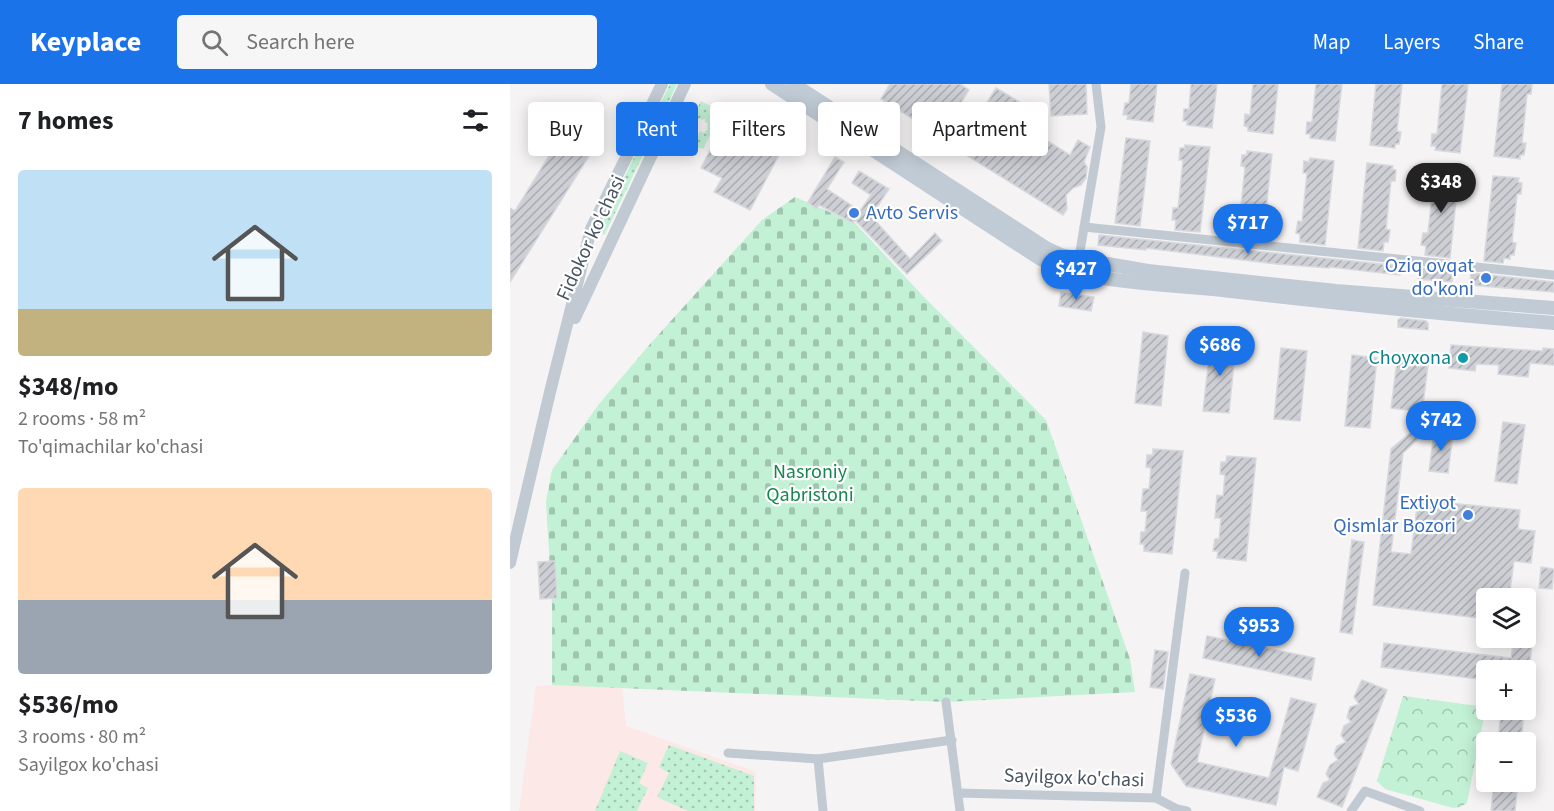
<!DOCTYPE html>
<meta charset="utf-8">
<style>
:root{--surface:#fff;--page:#f6f6f6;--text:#202124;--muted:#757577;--accent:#1a73e8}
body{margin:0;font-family:"Source Sans 3",sans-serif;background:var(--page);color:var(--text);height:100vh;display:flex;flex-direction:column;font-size:22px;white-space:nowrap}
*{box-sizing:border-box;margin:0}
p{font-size:20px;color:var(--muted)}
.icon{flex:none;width:33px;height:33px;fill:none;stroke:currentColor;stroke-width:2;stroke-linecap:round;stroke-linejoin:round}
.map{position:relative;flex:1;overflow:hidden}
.details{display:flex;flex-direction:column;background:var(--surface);width:510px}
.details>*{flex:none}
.banner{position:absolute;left:18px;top:18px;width:570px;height:54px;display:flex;gap:12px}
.fabs{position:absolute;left:966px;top:504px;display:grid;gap:12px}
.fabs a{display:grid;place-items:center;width:60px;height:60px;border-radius:6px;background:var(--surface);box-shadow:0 3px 15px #0003;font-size:30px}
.price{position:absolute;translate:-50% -51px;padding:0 14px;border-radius:21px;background:var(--accent);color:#fff;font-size:20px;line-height:39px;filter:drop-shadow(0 2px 3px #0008)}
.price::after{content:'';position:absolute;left:50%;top:36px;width:18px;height:14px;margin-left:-9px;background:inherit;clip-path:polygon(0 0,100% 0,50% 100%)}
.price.active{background:#222;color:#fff}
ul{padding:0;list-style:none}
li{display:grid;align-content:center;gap:12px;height:318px;padding:0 18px}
li span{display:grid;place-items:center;height:186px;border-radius:6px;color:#555}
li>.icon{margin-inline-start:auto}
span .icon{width:108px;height:108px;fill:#fffc;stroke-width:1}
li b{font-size:26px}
h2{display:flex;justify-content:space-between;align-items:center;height:72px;padding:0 18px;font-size:26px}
.pill{padding:0 21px;border-radius:6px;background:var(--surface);box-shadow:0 3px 15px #0003;font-size:21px;line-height:54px}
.pill.active{background:var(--accent);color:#fff}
header{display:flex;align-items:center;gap:36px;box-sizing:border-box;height:84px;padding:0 30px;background:var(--accent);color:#fff}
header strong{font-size:28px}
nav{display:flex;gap:33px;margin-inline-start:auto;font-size:21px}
.search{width:420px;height:54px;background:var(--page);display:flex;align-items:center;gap:15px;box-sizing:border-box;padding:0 21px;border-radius:6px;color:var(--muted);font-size:22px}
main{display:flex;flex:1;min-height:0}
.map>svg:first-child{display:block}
.medical{fill:#fce8e6}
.grass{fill:url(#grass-dots)}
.forest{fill:url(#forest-crowns)}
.cemetery{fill:url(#cemetery-stones)}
.building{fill:url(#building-hatch);stroke:#d7d9de;stroke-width:1.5}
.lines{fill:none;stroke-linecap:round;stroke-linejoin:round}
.minor{stroke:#c1cad2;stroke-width:9}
.tertiary{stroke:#c1cad2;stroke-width:12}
.secondary{stroke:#c1cbd6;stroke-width:14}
.shop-dot{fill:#3f7fe0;stroke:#fff;stroke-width:2}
.culture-dot{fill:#0f9aa8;stroke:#fff;stroke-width:2}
.labels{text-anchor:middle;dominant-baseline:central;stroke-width:4.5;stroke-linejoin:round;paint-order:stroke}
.shop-label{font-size:20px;fill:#366cbe;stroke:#fff;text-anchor:end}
.street-label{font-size:20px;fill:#4a5661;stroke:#fff}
.culture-label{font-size:20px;fill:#0d838f;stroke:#fff;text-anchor:end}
.park-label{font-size:20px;fill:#17864f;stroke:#fff}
</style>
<header>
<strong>Keyplace</strong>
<div class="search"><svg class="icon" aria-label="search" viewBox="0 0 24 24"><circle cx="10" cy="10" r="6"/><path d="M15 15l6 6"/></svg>Search here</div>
<nav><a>Map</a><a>Layers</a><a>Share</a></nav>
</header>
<main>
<section class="details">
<h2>7 homes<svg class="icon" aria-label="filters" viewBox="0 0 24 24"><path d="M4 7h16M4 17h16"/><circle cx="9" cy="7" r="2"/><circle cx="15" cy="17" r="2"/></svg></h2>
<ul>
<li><span style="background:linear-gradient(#bfe0f5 75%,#c2b280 0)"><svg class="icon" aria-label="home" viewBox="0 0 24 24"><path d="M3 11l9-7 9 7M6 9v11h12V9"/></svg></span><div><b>$348/mo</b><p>2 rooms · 58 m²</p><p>To'qimachilar ko'chasi</p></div></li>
<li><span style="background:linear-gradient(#ffd9b3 60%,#9aa5b1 0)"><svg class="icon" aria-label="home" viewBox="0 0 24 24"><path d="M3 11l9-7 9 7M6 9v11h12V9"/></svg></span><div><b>$536/mo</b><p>3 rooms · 80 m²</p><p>Sayilgox ko'chasi</p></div></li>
</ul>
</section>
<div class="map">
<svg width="1044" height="727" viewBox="0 0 1044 727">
<defs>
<pattern id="grass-dots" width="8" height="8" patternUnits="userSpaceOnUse" patternTransform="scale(1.5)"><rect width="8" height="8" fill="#c3f1d5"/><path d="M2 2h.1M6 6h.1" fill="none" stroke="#a0c6b0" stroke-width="1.8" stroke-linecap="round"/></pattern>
<pattern id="forest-crowns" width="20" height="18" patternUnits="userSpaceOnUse" patternTransform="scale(1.5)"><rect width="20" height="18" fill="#c3f1d5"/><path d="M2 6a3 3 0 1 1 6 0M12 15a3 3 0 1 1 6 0" fill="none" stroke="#a0c6b0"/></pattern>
<pattern id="cemetery-stones" width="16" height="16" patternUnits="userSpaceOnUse" patternTransform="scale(1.5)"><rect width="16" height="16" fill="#c3f1d5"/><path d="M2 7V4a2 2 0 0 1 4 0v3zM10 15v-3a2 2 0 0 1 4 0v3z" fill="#a0c6b0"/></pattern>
<pattern id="building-hatch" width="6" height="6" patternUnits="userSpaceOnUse" patternTransform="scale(1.5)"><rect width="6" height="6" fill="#cdcfd5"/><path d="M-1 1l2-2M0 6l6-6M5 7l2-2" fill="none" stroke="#a8abb0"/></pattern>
</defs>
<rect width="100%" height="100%" fill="#f5f3f3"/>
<!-- medical -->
<polygon class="medical" points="42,601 112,604 116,642 246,688 245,727 9,727 26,602"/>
<!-- grass -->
<g class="grass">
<polygon points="160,0 167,0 95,150 90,151 88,147"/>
<polygon points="191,17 212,28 193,65 183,61 190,47 194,49 198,44 197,42 198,39 195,38 195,35 192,36 189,34 188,38 185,38 185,44 188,46 181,59 172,54"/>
<polygon points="159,661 244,692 244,727 178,727 147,713 159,689 149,683"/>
<polygon points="110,667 138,679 129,699 138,704 127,727 85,727"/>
</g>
<!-- forest -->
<polygon class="forest" points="893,612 976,623 957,719 950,723 943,724 875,705 867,697"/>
<!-- cemetery -->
<polygon class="cemetery" points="285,113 345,139 412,211 536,336 620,575 625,608 436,618 42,601 42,521 36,417 42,386 89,320 141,259 252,136"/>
<!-- building -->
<g class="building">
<polygon points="380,0 450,0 459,6 430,52 371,15"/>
<polygon points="539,0 576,0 577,30 541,32"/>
<polygon points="621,0 647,0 643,38 617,35 618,31 613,31 615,19 619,19"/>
<polygon points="681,0 707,0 702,44 677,41 677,37 673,37 674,25 679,25"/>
<polygon points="743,0 768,0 763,50 738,47 738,43 734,42 735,30 740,31"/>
<polygon points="806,0 832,0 825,57 800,54 801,50 796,50 797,38 802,38"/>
<polygon points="866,0 892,0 887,47 891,48 889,60 885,60 885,64 860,61"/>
<polygon points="932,0 958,0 950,69 925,66 926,62 921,62 922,50 927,50"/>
<polygon points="992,0 1022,0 1021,10 1017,10 1012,59 1016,59 1014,71 1010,71 1010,75 984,72"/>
<polygon points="486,4 528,29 518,45 560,71 568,56 580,63 574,78 577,83 576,94 571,101 563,104 556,111 557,125 553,131 448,66"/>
<polygon points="222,24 241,33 235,45 272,65 240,126 204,108 212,94 191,84"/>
<polygon points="50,54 79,72 0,198 0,124 5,127"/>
<polygon points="616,54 640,57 630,142 605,139"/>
<polygon points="675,61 700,63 690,148 665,146 666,136 662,136 663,124 668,124 673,76 669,76 670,64 675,64"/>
<polygon points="737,67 762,70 753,154 727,152 728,143 724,143 725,131 730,131 735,83 731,82 732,71 737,71"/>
<polygon points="325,73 334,78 317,105 350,127 361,111 342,99 349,87 379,105 361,132 400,175 425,149 432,157 397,190 345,136 343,139 309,121 306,125 298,118"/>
<polygon points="800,74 824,77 815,161 790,158 790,150 786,149 788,137 792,138 797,89 793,89 794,77 799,78"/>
<polygon points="857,79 883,82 882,85 886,86 885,97 881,97 876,145 880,146 878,158 874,158 873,167 848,164"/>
<polygon points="925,86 949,88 940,174 915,171 916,162 911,161 913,149 918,149 923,101 918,101 920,89 924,89"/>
<polygon points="983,92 1009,94 1008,98 1012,99 1011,110 1007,110 1002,158 1006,159 1004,171 1000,171 1000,175 994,174 993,179 974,177"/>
<polygon points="589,151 891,182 890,191 820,183 819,184 767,180 636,164 636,166 588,161"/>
<polygon points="909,184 942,187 942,198 908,195"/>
<polygon points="961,189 1044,198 1044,208 960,201"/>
<polygon points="551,208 584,213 581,227 549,222"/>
<polygon points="891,234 916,237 918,239 918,246 888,243 888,236"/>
<polygon points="633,248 658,252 651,322 625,319"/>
<polygon points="701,255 726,259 719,329 693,327"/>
<polygon points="941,261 1033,267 1033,264 1044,265 1044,281 1020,279 1018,293 988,290 989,281 966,280 965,287 939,284"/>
<polygon points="771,264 797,267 790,337 764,335"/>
<polygon points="842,271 867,274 860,344 835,342"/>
<polygon points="887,277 918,281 912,328 881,324"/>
<polygon points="913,338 912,352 893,369 881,468 901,470 908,416 1010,426 1008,445 1025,447 1021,479 1004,477 999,514 976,514 976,535 863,521 881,365"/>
<polygon points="993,338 1015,341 1007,400 985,397"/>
<polygon points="924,348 943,350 938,389 919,387"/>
<polygon points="643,365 673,367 662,470 634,467 634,460 630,460 631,448 635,448 637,427 631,427 633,405 639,405 641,384 636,383 637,371 643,371"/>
<polygon points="717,372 746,374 736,477 707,474 708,467 703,467 705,455 709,455 711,434 705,434 707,411 713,412 715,391 710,390 711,378 716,378"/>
<polygon points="842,456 854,458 842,550 830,548"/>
<polygon points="45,477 47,514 30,515 28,478"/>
<polygon points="1031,483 1044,485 1042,505 1029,504"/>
<polygon points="697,552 805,574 801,596 693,574"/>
<polygon points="1004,554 1021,554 1020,560 1022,561 1019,586 976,586 976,596 871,583 874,559 1001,574"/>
<polygon points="645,566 658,568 653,605 640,603"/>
<polygon points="680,590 705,595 687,678 759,694 781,614 806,620 788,687 774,683 766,721 676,702 661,680"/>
<polygon points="852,596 877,606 832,723 807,713 813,699 820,696 816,690 820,681 828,676 824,670 827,662 836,658 831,651 834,642 841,638 837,633 840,623 849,620 844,613"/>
<polygon points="991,626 1014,626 1011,658 988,658"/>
<polygon points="984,698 1008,698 1005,727 981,727"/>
</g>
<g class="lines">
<!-- minor -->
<g class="minor">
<polyline points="574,143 1044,191"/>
<polyline points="568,179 591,43 586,0"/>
<polyline points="436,618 450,727"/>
<polyline points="218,669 308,675 442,656"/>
<polyline points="308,675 313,727"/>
<polyline points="448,709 646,714 667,725 677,727"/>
<polyline points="646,714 675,489"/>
<polyline points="841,727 855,707 910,727"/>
</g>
<!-- tertiary -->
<g class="tertiary">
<polyline points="65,234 175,0"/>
<polyline points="0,479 40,308 81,145 152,0"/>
</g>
<!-- secondary -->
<g class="secondary">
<path d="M262,0L529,174C576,199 651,200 703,205C817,218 930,230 1044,239"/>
<polyline points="283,0 536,164 551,171 569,175 638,187 826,207 1044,224"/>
</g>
</g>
<!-- markers -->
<g class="shop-dot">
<circle cx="344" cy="129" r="6"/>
<circle cx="976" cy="194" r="6"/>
<circle cx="958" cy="431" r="6"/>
</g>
<circle class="culture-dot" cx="953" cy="274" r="6"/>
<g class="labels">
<!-- shop labels -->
<g class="shop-label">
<text x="356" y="129" text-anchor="start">Avto Servis</text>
<text x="964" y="182">Oziq ovqat<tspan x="964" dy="23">do'koni</tspan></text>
<text x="946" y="419">Extiyot<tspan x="946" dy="23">Qismlar Bozori</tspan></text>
</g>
<!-- street labels -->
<g class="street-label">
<text transform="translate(81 154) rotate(-65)">Fidokor ko'chasi</text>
<text transform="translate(564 694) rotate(2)">Sayilgox ko'chasi</text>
</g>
<!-- culture labels -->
<g class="culture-label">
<text x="941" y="274">Choyxona</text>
</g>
<!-- park labels -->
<g class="park-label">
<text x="300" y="388">Nasroniy<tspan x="300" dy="23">Qabristoni</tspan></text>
</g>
</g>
</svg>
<div class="fabs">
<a><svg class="icon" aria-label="layers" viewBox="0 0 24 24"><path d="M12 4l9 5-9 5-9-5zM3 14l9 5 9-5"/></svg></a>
<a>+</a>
<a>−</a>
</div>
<b class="price active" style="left:931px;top:130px">$348</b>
<b class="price" style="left:738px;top:171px">$717</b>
<b class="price" style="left:566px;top:217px">$427</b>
<b class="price" style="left:710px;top:293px">$686</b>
<b class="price" style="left:931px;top:368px">$742</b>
<b class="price" style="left:749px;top:574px">$953</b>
<b class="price" style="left:726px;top:664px">$536</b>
<div class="banner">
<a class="pill">Buy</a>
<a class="pill active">Rent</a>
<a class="pill">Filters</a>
<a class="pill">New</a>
<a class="pill">Apartment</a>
</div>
</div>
</main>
